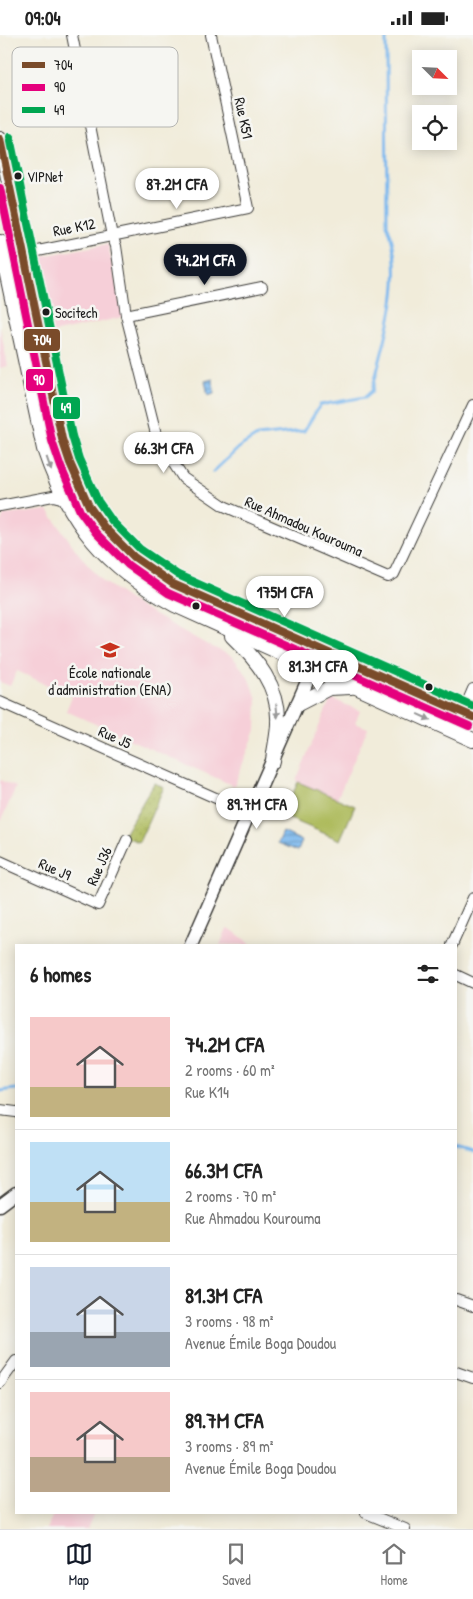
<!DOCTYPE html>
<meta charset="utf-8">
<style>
:root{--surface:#fff;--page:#f6f6f6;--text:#222;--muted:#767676;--line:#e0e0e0;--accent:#111827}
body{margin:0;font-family:"Patrick Hand",sans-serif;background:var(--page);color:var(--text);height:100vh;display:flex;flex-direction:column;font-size:19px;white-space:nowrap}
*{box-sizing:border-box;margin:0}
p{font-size:16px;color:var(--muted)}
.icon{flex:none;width:28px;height:28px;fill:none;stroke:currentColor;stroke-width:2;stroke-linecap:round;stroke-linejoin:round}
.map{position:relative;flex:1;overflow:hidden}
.panel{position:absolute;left:15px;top:909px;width:442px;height:570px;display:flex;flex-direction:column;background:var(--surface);border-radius:0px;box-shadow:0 2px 12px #0003}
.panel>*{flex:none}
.needle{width:32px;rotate:114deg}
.buttons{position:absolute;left:412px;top:15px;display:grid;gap:10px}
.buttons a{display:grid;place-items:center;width:45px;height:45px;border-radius:0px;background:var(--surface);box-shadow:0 2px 12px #0003;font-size:25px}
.price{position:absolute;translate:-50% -42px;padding:0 11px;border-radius:18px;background:#fff;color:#222;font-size:16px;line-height:32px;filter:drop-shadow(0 1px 2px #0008)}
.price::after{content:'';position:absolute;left:50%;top:30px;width:15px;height:11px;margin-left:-8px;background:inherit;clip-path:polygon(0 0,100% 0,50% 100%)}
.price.active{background:var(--accent);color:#fff}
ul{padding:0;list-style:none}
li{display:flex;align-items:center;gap:15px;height:125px;padding:0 15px}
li+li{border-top:1px solid var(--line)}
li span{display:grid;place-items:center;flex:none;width:140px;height:100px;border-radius:0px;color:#555}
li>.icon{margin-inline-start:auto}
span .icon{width:60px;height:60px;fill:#fffc;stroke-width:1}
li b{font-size:21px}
h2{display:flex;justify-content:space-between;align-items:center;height:60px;padding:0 15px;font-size:21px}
.status{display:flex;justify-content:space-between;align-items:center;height:35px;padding:0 25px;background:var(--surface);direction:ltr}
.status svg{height:14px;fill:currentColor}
.tab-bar{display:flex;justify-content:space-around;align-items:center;height:70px;border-top:1px solid var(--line);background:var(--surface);font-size:14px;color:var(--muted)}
.tab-bar a{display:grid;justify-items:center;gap:2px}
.tab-bar .active{color:var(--accent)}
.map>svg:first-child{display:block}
.built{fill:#f6cfd8}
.grass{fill:url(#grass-dots);stroke:#656c3c}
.park{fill:#aebb5d;stroke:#656c3c}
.water{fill:url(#water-rules);stroke:#4c6a85}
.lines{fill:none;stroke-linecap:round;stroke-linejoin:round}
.stream{stroke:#7bb8ee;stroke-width:3}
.minor-casing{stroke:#3c3b38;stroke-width:12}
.tertiary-casing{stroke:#3c3b38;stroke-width:15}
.secondary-casing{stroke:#3c3b38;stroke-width:16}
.minor{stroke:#fff;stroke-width:10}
.tertiary{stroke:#fff;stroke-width:12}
.secondary{stroke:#fff;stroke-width:14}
.bus-1-casing{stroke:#f6f6f2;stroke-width:11}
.bus-2-casing{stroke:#f6f6f2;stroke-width:11}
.bus-3-casing{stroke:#f6f6f2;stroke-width:11}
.bus-1{stroke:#7a4b2a;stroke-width:8}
.bus-2{stroke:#e5007d;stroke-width:8}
.bus-3{stroke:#00a651;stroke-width:8}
.oneway{fill:#999}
.bus-dot{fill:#1c1c1c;stroke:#f6f6f2;stroke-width:2}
.labels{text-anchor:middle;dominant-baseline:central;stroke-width:5;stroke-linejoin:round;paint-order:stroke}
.bus-label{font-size:14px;fill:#1c1c1c;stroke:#f6f6f2;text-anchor:start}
.street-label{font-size:15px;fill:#1c1c1c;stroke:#f6f6f2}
.poi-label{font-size:15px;fill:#1c1c1c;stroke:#f6f6f2}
.key{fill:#f6f6f2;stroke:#b5b5b2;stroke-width:1}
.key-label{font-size:14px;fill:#1c1c1c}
.line-badge{stroke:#f6f6f2;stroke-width:2}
.badge-label{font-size:14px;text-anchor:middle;font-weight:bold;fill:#fff}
</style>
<div class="status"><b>09:04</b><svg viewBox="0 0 49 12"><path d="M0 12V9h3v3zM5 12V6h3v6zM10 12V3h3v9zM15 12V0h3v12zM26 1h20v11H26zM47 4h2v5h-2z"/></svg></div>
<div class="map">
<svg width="473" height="1494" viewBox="0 0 473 1494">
<defs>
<pattern id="grass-dots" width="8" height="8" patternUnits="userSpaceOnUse" patternTransform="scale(1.25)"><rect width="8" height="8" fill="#aebb5d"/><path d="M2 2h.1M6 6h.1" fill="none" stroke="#95a050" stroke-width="1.8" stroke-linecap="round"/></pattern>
<pattern id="water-rules" width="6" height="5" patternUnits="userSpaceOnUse" patternTransform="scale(1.25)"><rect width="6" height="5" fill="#7bb8ee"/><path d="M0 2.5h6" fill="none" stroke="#6495c0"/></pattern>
</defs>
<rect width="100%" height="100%" fill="#f6f6f2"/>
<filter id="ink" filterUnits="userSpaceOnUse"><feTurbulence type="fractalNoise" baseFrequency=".02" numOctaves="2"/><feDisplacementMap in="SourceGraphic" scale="10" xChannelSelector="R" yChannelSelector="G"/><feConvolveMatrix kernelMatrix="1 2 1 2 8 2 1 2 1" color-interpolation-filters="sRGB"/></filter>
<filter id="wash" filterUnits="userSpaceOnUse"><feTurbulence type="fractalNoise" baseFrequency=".0096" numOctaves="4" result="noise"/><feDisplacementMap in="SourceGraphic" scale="20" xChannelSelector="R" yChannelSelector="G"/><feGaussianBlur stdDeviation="1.12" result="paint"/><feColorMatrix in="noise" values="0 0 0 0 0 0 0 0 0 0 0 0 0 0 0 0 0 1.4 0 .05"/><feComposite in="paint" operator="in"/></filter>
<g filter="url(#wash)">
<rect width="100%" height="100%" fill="#f1ecda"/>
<!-- built -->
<g class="built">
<polygon points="108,209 123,282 48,299 30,223"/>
<polygon points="0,292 8,331 0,333"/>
<polygon points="48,475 78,518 103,546 140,572 206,609 232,621 247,640 257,663 256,695 234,751 66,676 72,661 17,636 10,651 0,647 0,489 4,480"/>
<polygon points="331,663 360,676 355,688 368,693 337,764 296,746"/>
<polygon points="0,745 16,752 0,788"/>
<polygon points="227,893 232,895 252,910 220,910"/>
<polygon points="54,1478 94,1478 87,1494 46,1494"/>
</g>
<!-- grass -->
<polygon class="grass" points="154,748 164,752 139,807 123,801"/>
<!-- park -->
<polygon class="park" points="298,747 355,771 340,805 283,781"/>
<!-- water -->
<g class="water">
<polygon points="213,344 214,358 208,360 205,346"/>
<polygon points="283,797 302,806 298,816 278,808"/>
</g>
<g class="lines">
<!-- stream -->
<g class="stream">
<path d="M213,437L241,411L257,401L304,396L320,370L365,362L372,356C385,302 408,243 387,189L386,0"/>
<polyline points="0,1056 16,1054"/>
<polyline points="456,1112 473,1117"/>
</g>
</g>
</g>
<g filter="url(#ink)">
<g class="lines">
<!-- minor casing -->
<g class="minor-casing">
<g id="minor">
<polyline points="72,0 112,201 116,211 126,280 157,403 183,443 224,471 388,542 394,539 473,370"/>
<polyline points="4,223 248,173 211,0"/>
<polyline points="126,280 262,252"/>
<polyline points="0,471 53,461 65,464 82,457"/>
<polyline points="0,667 218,764"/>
<polyline points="455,696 473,654"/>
<polyline points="0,826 98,870 127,805"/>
<polyline points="452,910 473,863"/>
<polyline points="456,940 473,948"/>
<polyline points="0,1075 16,1077"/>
<polyline points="456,1265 473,1271"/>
<polyline points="456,1337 473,1343"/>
<polyline points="0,1348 16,1326"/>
<polyline points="366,1478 405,1494"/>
</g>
</g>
<!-- tertiary casing -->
<g class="tertiary-casing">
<g id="tertiary">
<polyline points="191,910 321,615"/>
<polyline points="0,1170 16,1158"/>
</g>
</g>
<!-- secondary casing -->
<g class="secondary-casing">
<g id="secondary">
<polyline points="0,104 62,404 70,428 89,471 104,492 134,522 173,549 473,682"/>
<path d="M0,207L44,414C69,489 106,532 175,570L473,705"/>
<path d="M232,601C256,624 280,652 278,688C278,700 274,714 273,726"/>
<polyline points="298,669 329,653 351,652"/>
</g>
</g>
<!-- minor -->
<use href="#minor" class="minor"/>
<!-- tertiary -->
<use href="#tertiary" class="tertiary"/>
<!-- secondary -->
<use href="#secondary" class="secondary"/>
<!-- bus-1 casing -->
<g class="bus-1-casing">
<polyline id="bus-1" points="0,104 62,404 70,428 89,471 104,492 134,522 173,549 473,682"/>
</g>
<!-- bus-2 casing -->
<g class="bus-2-casing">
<polyline id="bus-2" points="0,153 52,406 61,432 80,476 96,498 128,530 168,558 469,691"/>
</g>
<!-- bus-3 casing -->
<g class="bus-3-casing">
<polyline id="bus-3" points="10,102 72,401 79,424 98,466 112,486 140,514 178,540 473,671"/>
</g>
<!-- bus-1 -->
<use href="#bus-1" class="bus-1"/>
<!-- bus-2 -->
<use href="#bus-2" class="bus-2"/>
<!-- bus-3 -->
<use href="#bus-3" class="bus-3"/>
</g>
<!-- one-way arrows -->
<defs><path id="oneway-solid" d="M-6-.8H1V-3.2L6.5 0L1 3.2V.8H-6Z" transform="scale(1.25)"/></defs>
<g class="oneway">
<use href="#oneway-solid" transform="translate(49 429) rotate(71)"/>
<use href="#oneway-solid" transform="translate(277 676) rotate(84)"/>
<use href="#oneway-solid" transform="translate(424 682) rotate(24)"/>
</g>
</g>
<!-- icons -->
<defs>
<g id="university-bare" transform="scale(1.5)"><path d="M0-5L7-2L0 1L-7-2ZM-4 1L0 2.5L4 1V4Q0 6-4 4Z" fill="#c8321e" stroke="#f6f6f2" stroke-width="2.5" paint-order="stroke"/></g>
</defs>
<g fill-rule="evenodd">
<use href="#university-bare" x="110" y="615"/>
</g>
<!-- markers -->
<g class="bus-dot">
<circle cx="18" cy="141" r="4.5"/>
<circle cx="46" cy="277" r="4.5"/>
<circle cx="196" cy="571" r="4.5"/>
<circle cx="429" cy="652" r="4.5"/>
</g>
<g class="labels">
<!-- bus labels -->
<g class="bus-label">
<text x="27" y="141">VIPNet</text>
<text x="55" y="277">Socitech</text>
</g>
<!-- street labels -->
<g class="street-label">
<text transform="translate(244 83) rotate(78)">Rue K51</text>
<text transform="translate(74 192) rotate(-11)">Rue K12</text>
<text transform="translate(304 491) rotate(24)">Rue Ahmadou Kourouma</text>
<text transform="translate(115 702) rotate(24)">Rue J5</text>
<text transform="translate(99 831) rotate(-66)">Rue J36</text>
<text transform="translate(55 834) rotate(24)">Rue J9</text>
</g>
<!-- poi labels -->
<g class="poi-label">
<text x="110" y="637">École nationale<tspan x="110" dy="17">d'administration (ENA)</tspan></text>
</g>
</g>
<!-- legend -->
<rect x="12" y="12" width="166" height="80" rx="8" class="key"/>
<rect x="22" y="27" width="23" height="6" fill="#7a4b2a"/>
<rect x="22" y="49" width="23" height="7" fill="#e5007d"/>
<rect x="22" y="72" width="23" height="6" fill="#00a651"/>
<g class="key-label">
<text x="54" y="35">704</text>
<text x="54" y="57">90</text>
<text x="54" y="80">49</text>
</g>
<g class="line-badge">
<rect x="23" y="293" width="38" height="24" rx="5" fill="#7a4b2a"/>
<rect x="25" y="333" width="29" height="24" rx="5" fill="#e5007d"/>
<rect x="52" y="361" width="29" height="24" rx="5" fill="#00a651"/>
</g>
<g class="badge-label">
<text x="42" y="310">704</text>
<text x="39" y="350">90</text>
<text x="66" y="378">49</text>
</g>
</svg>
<div class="buttons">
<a><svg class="needle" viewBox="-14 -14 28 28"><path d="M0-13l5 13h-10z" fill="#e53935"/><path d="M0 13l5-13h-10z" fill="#767676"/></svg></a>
<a><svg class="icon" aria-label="locate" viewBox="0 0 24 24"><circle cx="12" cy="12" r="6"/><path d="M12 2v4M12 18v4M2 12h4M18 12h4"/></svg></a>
</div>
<b class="price" style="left:177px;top:175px">87.2M CFA</b>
<b class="price active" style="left:205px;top:251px">74.2M CFA</b>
<b class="price" style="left:164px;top:439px">66.3M CFA</b>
<b class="price" style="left:285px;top:583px">175M CFA</b>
<b class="price" style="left:318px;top:657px">81.3M CFA</b>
<b class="price" style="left:257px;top:795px">89.7M CFA</b>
<section class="panel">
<h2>6 homes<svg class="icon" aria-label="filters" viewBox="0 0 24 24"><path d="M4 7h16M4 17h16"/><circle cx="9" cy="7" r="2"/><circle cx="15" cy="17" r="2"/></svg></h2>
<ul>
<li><span style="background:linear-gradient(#f6c9c9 70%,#c2b280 0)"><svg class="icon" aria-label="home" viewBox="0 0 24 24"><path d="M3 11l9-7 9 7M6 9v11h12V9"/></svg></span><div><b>74.2M CFA</b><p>2 rooms · 60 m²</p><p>Rue K14</p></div></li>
<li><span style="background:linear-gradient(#bfe0f5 60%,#c2b280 0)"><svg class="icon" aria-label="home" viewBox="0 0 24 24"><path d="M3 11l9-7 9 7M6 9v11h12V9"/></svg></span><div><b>66.3M CFA</b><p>2 rooms · 70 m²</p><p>Rue Ahmadou Kourouma</p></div></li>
<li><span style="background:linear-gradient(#c9d6e8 65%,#9aa5b1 0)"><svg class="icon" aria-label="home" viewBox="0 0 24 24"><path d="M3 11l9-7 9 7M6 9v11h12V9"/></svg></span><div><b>81.3M CFA</b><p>3 rooms · 98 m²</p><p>Avenue Émile Boga Doudou</p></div></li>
<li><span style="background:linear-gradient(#f6c9c9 65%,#b9a48a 0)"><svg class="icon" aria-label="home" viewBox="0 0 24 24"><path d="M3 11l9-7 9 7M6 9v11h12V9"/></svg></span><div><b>89.7M CFA</b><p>3 rooms · 89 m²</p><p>Avenue Émile Boga Doudou</p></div></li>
</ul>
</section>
</div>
<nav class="tab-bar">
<a class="active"><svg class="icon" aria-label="map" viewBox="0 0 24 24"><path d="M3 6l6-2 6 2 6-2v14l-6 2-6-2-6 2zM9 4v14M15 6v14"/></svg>Map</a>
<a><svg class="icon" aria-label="saved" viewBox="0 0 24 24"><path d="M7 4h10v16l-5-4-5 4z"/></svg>Saved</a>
<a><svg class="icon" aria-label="home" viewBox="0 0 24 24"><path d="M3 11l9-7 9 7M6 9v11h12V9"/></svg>Home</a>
</nav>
